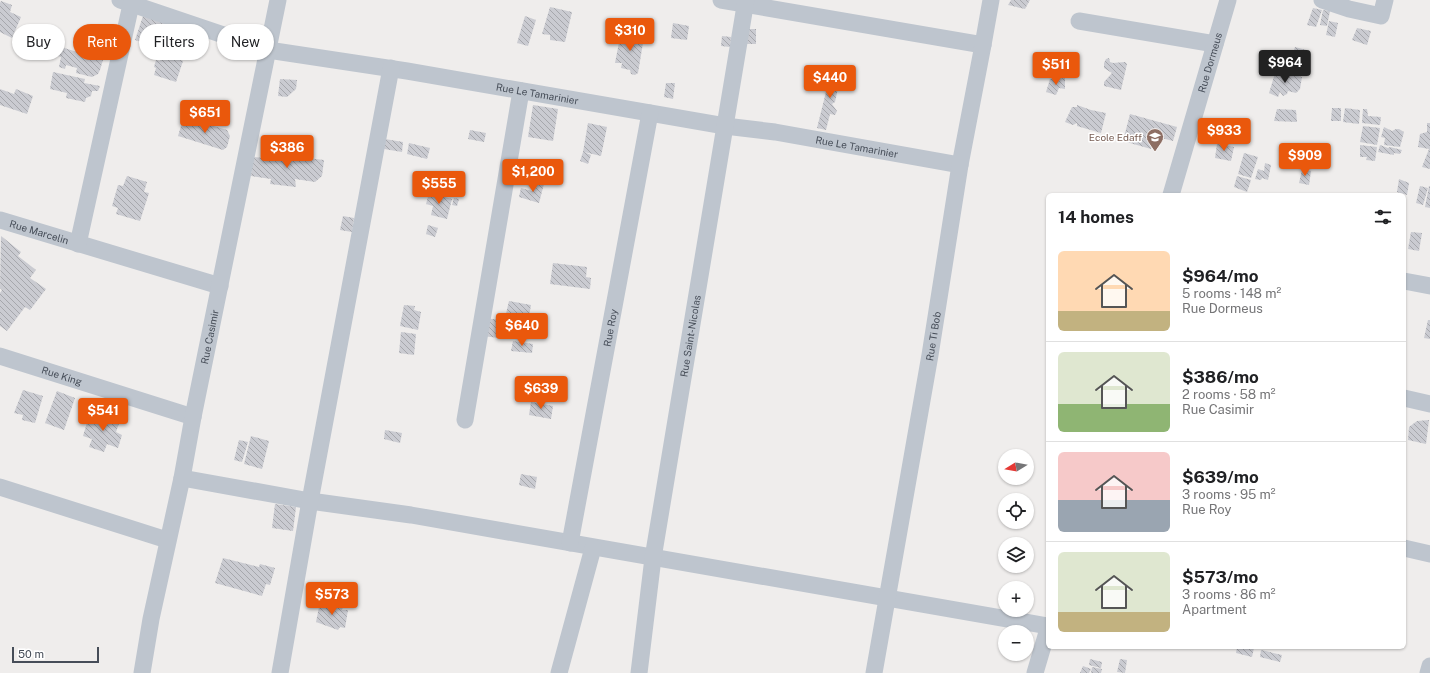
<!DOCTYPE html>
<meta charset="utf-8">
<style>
:root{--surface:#fff;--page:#f6f6f6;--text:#202124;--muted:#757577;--line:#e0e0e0;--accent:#ea580c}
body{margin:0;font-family:"Public Sans",sans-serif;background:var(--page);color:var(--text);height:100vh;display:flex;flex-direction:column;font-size:15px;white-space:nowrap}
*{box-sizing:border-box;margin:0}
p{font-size:13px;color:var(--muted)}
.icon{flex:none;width:22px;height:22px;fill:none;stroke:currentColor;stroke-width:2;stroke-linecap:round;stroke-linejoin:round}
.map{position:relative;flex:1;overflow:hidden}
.panel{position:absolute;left:1046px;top:193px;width:360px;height:456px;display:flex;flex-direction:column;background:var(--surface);border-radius:6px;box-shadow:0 1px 3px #0004}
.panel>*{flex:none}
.banner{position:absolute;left:12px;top:24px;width:380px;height:36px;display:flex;gap:8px}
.needle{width:26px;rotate:259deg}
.controls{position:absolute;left:998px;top:449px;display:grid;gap:8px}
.controls a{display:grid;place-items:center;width:36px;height:36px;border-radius:50%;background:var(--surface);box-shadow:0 1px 3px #0004;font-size:20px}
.scale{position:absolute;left:12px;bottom:10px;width:87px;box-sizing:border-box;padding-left:4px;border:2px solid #464d58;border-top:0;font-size:11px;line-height:14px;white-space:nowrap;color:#464d58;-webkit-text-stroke:3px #fff;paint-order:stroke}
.price{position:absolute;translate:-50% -34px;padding:0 9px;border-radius:4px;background:var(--accent);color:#fff;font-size:13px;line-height:26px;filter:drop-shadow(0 1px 2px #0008)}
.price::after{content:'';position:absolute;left:50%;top:24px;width:12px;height:9px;margin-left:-6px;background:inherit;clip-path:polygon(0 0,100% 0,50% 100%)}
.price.selected{background:#222;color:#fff}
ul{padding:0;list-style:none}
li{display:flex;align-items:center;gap:12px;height:100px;padding:0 12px}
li+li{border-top:1px solid var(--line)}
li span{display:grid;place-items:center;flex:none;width:112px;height:80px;border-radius:6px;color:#555}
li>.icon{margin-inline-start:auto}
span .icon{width:48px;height:48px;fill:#fffc;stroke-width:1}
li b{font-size:17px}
h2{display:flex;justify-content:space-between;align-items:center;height:48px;padding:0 12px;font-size:17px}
.pill{padding:0 14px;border-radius:18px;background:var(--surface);box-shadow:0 1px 3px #0004;font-size:14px;line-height:36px}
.pill.selected{background:var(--accent);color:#fff}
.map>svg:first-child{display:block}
.building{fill:url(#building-back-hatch)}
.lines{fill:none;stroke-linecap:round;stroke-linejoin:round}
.minor{stroke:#bec5ce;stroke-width:17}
.labels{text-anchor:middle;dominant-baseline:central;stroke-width:3;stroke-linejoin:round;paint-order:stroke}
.street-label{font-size:10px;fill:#464d58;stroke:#fff}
.education-label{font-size:10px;fill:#785e54;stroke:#fff;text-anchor:end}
</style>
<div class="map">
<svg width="1430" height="673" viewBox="0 0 1430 673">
<defs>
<pattern id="building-back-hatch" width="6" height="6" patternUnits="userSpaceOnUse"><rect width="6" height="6" fill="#cacbd1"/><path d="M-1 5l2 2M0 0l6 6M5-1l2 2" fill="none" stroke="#a6a7ac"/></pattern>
</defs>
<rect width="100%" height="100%" fill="#efedec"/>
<!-- building -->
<g class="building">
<polygon points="1011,0 1030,0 1025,9 1008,5"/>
<polygon points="1,1 12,5 10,12 21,17 12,38 0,32 0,3"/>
<polygon points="550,7 572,12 565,42 550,40 550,35 542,34"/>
<polygon points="1313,8 1322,10 1316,27 1307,25"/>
<polygon points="1323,10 1330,11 1327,26 1320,25"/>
<polygon points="143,16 178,28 170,51 135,40"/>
<polygon points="525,16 536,20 528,46 517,43"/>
<polygon points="1329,21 1338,23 1335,37 1326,35"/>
<polygon points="673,23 689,26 687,40 671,38"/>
<polygon points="1357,28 1371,31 1367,45 1352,40"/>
<rect x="745" y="29" width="11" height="15"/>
<polygon points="621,32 644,37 638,73 635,75 631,74 630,70 621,68 622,63 615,63"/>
<polygon points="722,36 731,37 730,47 721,46"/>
<polygon points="61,47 103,60 100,70 98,74 92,77 76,73 77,68 66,65 65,69 59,67 61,57 58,56"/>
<polygon points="1295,47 1310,51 1308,60 1299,58 1297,64 1290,62"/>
<polygon points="162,54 183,61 176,82 154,75 156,68 154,67 156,60 160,61"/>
<polygon points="1266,55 1272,56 1269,69 1263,68"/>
<polygon points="1109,58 1110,62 1113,63 1125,62 1127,64 1121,90 1104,86 1104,82 1112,73 1104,68 1104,63 1106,59"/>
<polygon points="832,68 842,70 835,102 832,104 837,111 835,115 830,114 826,130 817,128"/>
<polygon points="1276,70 1302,77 1300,89 1296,93 1288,91 1287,94 1283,96 1280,92 1278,97 1269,93"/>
<polygon points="53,72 85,79 84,83 100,86 98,91 92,91 91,96 86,98 85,102 66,98 67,93 50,89"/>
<polygon points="1065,78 1065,89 1059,88 1056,95 1046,92 1050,79"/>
<polygon points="280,79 297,80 296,89 287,97 278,96"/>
<polygon points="666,83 675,83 673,99 664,97"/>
<polygon points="0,89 14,94 16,89 33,96 27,114 0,105"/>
<polygon points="533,105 558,109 553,141 528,137"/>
<polygon points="1077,105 1091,110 1106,113 1101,133 1077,126 1077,123 1073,125 1065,122 1072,107 1077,107"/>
<polygon points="1332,108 1341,108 1341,121 1331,121"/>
<polygon points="1345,108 1360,110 1359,124 1343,122"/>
<polygon points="1277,109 1296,110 1297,122 1274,121"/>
<polygon points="1363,109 1367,109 1368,116 1381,117 1380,125 1362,123"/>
<polygon points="1130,114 1177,127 1173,141 1154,136 1151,149 1123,141"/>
<polygon points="183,119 200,124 200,122 227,130 230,136 227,147 223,150 178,136"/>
<polygon points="588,123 607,127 601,156 584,152 591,155 588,164 580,161 583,152"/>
<polygon points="1427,123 1430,123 1430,169 1422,167 1429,149 1418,147 1420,134 1427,132"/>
<polygon points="1363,126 1380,128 1377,145 1360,142"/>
<polygon points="1384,127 1392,131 1396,129 1399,129 1404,132 1400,147 1384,145 1385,138 1381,137"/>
<polygon points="470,130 486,133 484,142 468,139"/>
<polygon points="385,139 403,142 402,152 384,149"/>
<polygon points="409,143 430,148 427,159 407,154"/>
<polygon points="1217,144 1234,147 1231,161 1215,158"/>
<polygon points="1360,145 1377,147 1375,161 1366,160 1367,157 1360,157"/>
<polygon points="1380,145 1388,148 1390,147 1402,150 1400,154 1394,153 1394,155 1378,152"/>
<polygon points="264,153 324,160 322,176 315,182 295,179 296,187 270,184 271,179 251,176 253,157 263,158"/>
<polygon points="1244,153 1258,157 1251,178 1238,174"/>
<polygon points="1265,163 1271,165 1268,180 1262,178 1261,180 1255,179 1258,169 1264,171"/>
<polygon points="1302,170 1311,171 1309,185 1299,183"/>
<polygon points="127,176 147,182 144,192 149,193 140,221 116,214 118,208 112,206 118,185 123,186"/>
<polygon points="1237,176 1251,180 1247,192 1234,187"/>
<polygon points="1399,179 1409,183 1407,195 1397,192"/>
<polygon points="534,182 544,184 539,203 519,197 521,188 532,191"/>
<polygon points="1420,186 1428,188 1423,205 1416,203"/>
<polygon points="1429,186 1430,186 1430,208 1425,207"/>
<polygon points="429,193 452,199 447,219 431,215 433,206 426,204"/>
<polygon points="454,198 459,199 457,206 452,205"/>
<polygon points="343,216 354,218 352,232 340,230"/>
<polygon points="428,225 438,228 435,237 426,234"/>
<polygon points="1411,232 1422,233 1419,251 1408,249"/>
<polygon points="1,236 21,252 18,256 36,270 30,278 46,289 30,310 25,307 7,331 0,326 0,293 2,290 0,288"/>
<polygon points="553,263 587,267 586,277 591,278 590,289 550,284"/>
<polygon points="509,301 531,305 528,322 505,318"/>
<polygon points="404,305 415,306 414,310 421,312 418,330 400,326"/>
<polygon points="484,318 510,321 508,339 482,336"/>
<polygon points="1428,320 1430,320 1430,339 1424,338"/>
<polygon points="401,332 416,334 414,355 399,353"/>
<polygon points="513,341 533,344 532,353 511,351"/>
<polygon points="23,390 43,396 35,423 22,420 23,415 14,413"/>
<polygon points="57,391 75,398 64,430 45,423"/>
<polygon points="531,402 553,406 551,419 529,415"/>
<polygon points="102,412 121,418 116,432 122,435 118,448 107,444 104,452 89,447 92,439 83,436 89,416 100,420"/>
<polygon points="1429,420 1426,444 1408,440 1409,427 1417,421"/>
<polygon points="385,430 402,433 400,443 384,439"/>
<polygon points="251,436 269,441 262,469 244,464"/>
<polygon points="239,440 248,442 242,462 234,460"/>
<polygon points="521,474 537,477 535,489 519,485"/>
<polygon points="275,504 296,507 293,531 272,528"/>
<polygon points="223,558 259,567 260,564 275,568 270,585 266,584 262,596 215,583"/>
<polygon points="320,602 343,607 342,610 348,610 345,628 340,627 338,630 316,622"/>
<polygon points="1237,647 1254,648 1252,657 1236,653"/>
<polygon points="1261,650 1282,655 1280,662 1260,657"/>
<polygon points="1090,659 1102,662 1101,668 1089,665"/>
<polygon points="1120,659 1127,660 1125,673 1117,672"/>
<polygon points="1083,666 1091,669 1089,673 1080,673"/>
<polygon points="1092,667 1102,669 1101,673 1091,673"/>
</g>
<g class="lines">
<!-- minor -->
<g class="minor">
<path id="s1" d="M120,0L268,50L407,71L725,126L775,132L960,165"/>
<polyline points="721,0 983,45"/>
<polyline points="1322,0 1349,9 1381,16 1385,0"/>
<polyline points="1079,21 1215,44"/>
<path id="s2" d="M1171,195L1228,0"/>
<path id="s3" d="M0,220L220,286"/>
<polyline points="78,244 132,0"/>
<polyline points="1404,281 1430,286"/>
<path id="s4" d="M0,356L193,417"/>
<polyline points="1404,398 1430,404"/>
<polyline points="465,420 521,91"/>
<polyline points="182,478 310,501 411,515 1048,626"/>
<polyline points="0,487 167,540"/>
<path id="s5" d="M570,543L650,113"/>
<polyline points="1404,548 1430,554"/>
<path id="s6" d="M142,673L151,619L182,478L193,417L278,0"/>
<polyline points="280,673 310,501 391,68"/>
<polyline points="559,673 593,548"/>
<path id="s7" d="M639,673L653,558L746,0"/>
<path id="s8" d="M874,673L930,355L960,165L983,45L991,0"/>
<polyline points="1035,673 1048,629"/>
<polyline points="1428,673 1430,666"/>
</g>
</g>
<!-- icons -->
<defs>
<g id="school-pin" transform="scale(0.9)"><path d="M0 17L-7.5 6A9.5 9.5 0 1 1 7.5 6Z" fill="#8d6e63" stroke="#fff"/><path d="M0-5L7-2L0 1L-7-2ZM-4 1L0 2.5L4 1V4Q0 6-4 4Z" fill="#fff"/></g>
</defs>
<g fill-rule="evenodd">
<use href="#school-pin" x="1155" y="137"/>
</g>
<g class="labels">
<!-- street labels -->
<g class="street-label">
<text stroke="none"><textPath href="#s2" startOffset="138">Rue Dormeus</textPath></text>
<text stroke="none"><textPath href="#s1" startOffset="429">Rue Le Tamarinier</textPath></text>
<text stroke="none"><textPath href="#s1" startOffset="753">Rue Le Tamarinier</textPath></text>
<text stroke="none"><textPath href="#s3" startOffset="41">Rue Marcelin</textPath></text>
<text stroke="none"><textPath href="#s5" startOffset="219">Rue Roy</textPath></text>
<text stroke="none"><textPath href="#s6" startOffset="343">Rue Casimir</textPath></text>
<text stroke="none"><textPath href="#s7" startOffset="341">Rue Saint-Nicolas</textPath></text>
<text stroke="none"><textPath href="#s8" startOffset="342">Rue Ti Bob</textPath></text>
<text stroke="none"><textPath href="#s4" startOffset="65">Rue King</textPath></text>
</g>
<!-- education labels -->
<g class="education-label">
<text x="1142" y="137">Ecole Edaff</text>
</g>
</g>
</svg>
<div class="controls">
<a><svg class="needle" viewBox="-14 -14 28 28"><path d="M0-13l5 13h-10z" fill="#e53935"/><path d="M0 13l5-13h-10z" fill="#757577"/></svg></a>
<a><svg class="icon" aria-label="locate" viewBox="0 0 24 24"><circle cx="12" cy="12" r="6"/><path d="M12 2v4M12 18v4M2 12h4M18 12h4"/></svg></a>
<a><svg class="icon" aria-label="layers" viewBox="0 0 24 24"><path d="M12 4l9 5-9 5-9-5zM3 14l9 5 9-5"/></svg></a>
<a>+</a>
<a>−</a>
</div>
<div class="scale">50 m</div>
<b class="price" style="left:630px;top:52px">$310</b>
<b class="price selected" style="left:1285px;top:84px">$964</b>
<b class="price" style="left:1056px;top:86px">$511</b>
<b class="price" style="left:830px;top:99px">$440</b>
<b class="price" style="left:205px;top:134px">$651</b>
<b class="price" style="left:1224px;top:152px">$933</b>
<b class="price" style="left:287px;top:169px">$386</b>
<b class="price" style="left:1305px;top:177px">$909</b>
<b class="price" style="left:533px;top:193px">$1,200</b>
<b class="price" style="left:439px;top:205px">$555</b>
<b class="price" style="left:522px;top:347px">$640</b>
<b class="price" style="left:541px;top:410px">$639</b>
<b class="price" style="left:103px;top:432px">$541</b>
<b class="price" style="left:332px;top:616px">$573</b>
<div class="banner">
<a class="pill">Buy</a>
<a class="pill selected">Rent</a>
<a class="pill">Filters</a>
<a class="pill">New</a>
</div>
<section class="panel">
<h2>14 homes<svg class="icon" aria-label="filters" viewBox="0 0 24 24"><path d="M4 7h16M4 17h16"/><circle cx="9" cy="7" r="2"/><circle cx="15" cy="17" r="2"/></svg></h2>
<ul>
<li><span style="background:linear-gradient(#ffd9b3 75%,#c2b280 0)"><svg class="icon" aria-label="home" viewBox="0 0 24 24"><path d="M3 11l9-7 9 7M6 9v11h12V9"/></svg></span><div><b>$964/mo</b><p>5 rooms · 148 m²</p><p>Rue Dormeus</p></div></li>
<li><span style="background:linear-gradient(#dfe7d0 65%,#8fb573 0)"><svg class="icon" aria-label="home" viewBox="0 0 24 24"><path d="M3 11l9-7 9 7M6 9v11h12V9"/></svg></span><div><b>$386/mo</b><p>2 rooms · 58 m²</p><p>Rue Casimir</p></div></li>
<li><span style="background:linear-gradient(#f6c9c9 60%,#9aa5b1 0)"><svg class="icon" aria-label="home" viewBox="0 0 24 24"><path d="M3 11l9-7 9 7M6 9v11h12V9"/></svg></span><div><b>$639/mo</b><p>3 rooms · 95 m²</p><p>Rue Roy</p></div></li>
<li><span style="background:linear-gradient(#dfe7d0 75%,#c2b280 0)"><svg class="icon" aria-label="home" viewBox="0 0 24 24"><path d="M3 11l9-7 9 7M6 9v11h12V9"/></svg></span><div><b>$573/mo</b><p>3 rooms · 86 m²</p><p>Apartment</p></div></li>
</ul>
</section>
</div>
